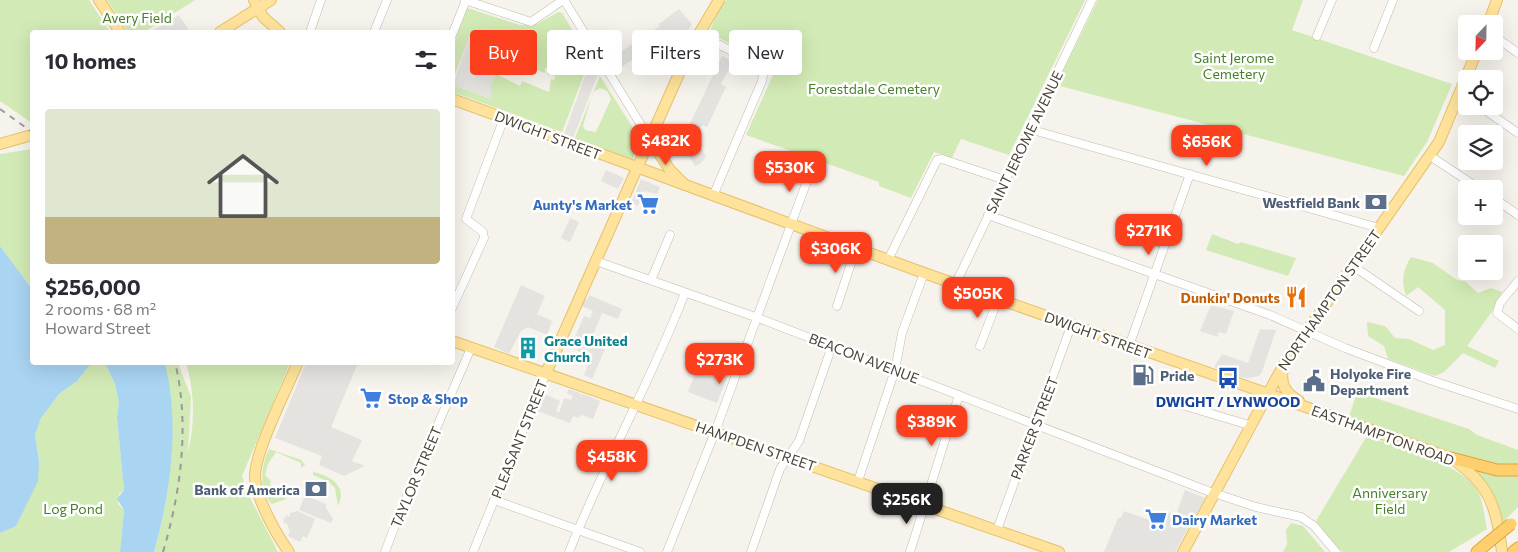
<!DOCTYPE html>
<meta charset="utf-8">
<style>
:root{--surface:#fff;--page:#f7f7f7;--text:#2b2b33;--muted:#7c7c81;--accent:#fc3f1d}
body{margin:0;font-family:Commissioner,sans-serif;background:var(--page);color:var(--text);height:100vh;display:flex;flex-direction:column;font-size:19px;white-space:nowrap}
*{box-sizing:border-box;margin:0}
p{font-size:16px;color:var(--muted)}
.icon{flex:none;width:28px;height:28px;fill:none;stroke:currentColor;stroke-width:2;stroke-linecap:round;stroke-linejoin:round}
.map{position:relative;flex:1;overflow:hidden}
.details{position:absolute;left:30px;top:30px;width:425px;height:335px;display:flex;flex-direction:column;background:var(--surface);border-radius:5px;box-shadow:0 5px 20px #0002}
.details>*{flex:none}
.hud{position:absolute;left:470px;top:30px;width:475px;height:45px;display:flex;gap:10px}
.needle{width:32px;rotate:202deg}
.controls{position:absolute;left:1458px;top:15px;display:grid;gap:10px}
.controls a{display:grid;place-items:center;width:45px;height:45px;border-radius:5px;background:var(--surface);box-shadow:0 5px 20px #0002;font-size:25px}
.price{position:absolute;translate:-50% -42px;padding:0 11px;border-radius:10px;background:var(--accent);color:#fff;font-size:16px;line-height:32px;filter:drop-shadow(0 1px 2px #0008)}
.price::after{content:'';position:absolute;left:50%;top:30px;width:15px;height:11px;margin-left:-8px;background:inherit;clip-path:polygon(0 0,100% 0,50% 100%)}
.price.active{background:#222;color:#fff}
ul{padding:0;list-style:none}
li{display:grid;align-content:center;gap:10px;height:265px;padding:0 15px}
li span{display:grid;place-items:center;height:155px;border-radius:5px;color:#555}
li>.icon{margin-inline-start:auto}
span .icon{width:90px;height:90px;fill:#fffc;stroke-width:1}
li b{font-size:21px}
h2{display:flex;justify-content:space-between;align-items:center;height:60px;padding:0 15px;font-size:21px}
.pill{padding:0 18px;border-radius:5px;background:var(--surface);box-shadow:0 5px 20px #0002;font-size:18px;line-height:45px}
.pill.active{background:var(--accent);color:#fff}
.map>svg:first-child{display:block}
.green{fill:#d2eab5;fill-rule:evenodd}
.parking{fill:#e5e3e0}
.water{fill:#a9d4f2}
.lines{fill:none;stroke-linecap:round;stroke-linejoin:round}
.minor-casing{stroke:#c2bbae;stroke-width:9}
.major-casing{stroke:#e6c16a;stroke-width:12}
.highway-casing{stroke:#e0a43c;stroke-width:13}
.minor{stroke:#fff;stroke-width:8}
.major{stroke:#ffe39c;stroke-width:10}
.highway{stroke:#ffcf6e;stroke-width:11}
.rail{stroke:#9a9a9a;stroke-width:2;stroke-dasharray:6 6;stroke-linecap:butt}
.highway-bridge-casing{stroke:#e0a43c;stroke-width:13;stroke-linecap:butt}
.highway-bridge{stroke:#ffcf6e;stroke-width:11}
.labels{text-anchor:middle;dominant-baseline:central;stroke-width:5;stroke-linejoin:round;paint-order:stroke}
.park-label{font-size:14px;fill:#4a7f2a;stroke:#fff}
.street-label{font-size:14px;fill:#4b4439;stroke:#fff}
.service-label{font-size:14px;font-weight:bold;fill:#4e5e75;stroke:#fff;text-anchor:end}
.shop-label{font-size:14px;font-weight:bold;fill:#366cbe;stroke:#fff;text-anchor:start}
.food-label{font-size:14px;font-weight:bold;fill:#c56008;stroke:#fff;text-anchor:end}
.culture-label{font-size:14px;font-weight:bold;fill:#0d838f;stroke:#fff;text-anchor:start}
.transit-label{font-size:14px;font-weight:bold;fill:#164399;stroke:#fff}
</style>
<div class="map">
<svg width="1518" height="552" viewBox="0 0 1518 552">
<rect width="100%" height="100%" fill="#f6f3ec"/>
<!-- green -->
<g class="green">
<polygon points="0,0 89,0 110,32 32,32 32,123 0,101"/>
<polygon points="107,0 195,0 144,32 128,32"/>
<polygon points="727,0 1085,0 1009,155 961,139 952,158 934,152 911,198 879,186 879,182 746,135 777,66 709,33 722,3"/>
<polygon points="1098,0 1303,0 1292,30 1452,84 1427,142 1404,176 1056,85"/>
<path d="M467,8L520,25L537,24L558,12L562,13L590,59L562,132L453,92V85L491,99V85L505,48L469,37L453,80V46ZM509,55L522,59L523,57L527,58L526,66L545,73V68L549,67L547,74L555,76L554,80L551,79L549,92L522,81L520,86L498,75L505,56Z"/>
<path d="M600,76L640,139L633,160L575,138ZM600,88L607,91L611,99L596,132L585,130L583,126L593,92Z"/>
<polygon points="32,149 32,289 0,246 0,154"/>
<polygon points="1212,234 1238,244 1241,242 1296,258 1288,276 1206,250"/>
<path d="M1411,257L1433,263L1457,280L1465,281L1478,293L1491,288L1502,292L1491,313L1467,346L1499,361L1495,368L1463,353L1444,372L1435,376L1388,359L1384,346L1368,336L1367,322L1385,326L1395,338L1409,339L1433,350L1445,345V310L1418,287L1406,296C1401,281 1403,270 1411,257Z"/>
<polygon points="101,363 106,365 115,384 119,402 117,417 124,490 119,494 118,504 124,510 120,552 0,552 0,533 16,526 39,461 35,435 41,418 59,394 77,381 89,366"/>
<path d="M165,363H178L191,397L188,453C195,424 195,392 186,363H290L242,476L247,492L278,552H154C171,491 179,425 165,363Z"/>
<polygon points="1357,392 1469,429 1477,435 1518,450 1518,464 1494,466 1349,417"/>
<path d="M1367,436C1397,447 1468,464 1480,496C1483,504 1485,519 1487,529L1449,552H1342L1316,521Z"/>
<path d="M269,449L301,460L305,465L301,468V463L276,452L268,464L265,475L271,481L270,485L284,491L287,488L286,499L272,504C258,491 261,466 269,449Z"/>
<polygon points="1465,465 1518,474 1518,507 1502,523"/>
<path d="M313,472C331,476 348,486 338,506L335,488L329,482L313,475Z"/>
<polygon points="1291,523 1303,526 1325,552 1283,552 1287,544 1286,530"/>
</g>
<!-- parking -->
<g class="parking">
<polygon points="679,9 692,24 683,39 680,48 675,49 665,35 641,49 639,56 616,70 610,59 660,26 659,24"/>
<polygon points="179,15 190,32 150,32"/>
<polygon points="469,37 505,48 491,85 491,99 453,85"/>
<polygon points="722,56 733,61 721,84 726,87 707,127 702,125 698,133 688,128"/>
<polygon points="590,62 598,74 573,138 564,134"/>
<polygon points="678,126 693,133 706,157 701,163 695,166 685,150 692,145 686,137 677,142 673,137"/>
<polygon points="606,170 624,178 618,189 601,181"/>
<polygon points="641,179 660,187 657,194 644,191 638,206 631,203"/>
<polygon points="570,218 579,222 570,242 561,238"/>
<polygon points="521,285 545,296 537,314 552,321 547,335 528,327 521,331 509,354 494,347"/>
<polygon points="589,295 622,309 618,319 602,313 590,342 605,349 592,379 584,375 593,354 588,351 586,355 577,351 578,347 572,344 584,316 590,318 593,311 579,305 582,298 587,300"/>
<polygon points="1211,305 1234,311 1226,334 1219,332 1217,337 1200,331"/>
<polygon points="1260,329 1276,330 1262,372 1259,376 1247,378 1239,377 1214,367 1222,354 1248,363"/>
<polygon points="702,354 732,365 717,403 688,392"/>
<polygon points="306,363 358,363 331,427 362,440 352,461 365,466 344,476 319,465 322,456 275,438"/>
<polygon points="569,389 582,394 581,398 583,394 600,401 593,419 582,415 578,418 573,416 570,423 537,411 539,406 544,407 540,405 544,394 560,401 556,411 559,413 564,398 571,400 573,396 567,393"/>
<polygon points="1185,490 1205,498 1175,552 1104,552 1118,518 1121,518 1124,511 1162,524 1167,512 1176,515"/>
<polygon points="305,495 326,504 326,508 333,519 331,523 299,510"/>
<polygon points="297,511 315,519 307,538 303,536 300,542 288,536 290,531 287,524 283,522 286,515 290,517 290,513"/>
</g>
<!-- water -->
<path class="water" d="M0,246L32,289V362L165,363C180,425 171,491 154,552H120L124,510L117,499L124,490L117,417L119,402L115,384L106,365L101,363L89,366L77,381L59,394L41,418L35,435L39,461L38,481L16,526L0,533Z"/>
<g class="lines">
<!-- minor casing -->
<g class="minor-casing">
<g id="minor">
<polyline points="465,0 531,22 563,0"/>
<polyline points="564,0 649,138"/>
<polyline points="310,32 321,0"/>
<polyline points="374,32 387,0"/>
<polyline points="698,34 761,66 764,69 762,81 713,196"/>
<polyline points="452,35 466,0"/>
<polyline points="1317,36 1332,0"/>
<polyline points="1494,36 1518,53"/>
<polyline points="1374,48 1393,0"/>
<polyline points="1479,106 1518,133"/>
<polyline points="1029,129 1379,228"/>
<polyline points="1430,156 1480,189"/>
<polyline points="1494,198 1518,215"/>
<polyline points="988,215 1270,315 1345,348 1430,380 1518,409"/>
<polyline points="888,260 937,160 942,159 1005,180"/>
<polyline points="596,261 758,318 1208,491 1256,507 1301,517 1314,526 1336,552"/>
<polyline points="1353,266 1419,311"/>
<polyline points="651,280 670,235"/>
<polyline points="1518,281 1500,303 1497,313 1518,329"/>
<polyline points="956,283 1092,0"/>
<polyline points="837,306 856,248"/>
<polyline points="452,308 484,238 483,232 466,219 504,118"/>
<polyline points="980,346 998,299"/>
<polyline points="1129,346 1190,174"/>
<polyline points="1182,405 1249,425"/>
<polyline points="858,481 895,370 902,333 924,273"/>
<polyline points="494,500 640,552"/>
<polyline points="997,530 1071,326"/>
<polyline points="385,552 400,512 471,348"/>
<polyline points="473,552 546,373"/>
<path d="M569,552C604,464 651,381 685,293"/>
<polyline points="667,552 715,432 811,170"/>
<polyline points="751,552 780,469 799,441 832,346"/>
<polyline points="910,552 959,395"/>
</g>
</g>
<!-- major casing -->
<g class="major-casing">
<g id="major">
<polyline points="99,0 120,32"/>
<polyline points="254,0 263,17 280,32"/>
<polyline points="1488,24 1497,0"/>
<polyline points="220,32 271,0"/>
<path d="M452,99L924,273L1451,458C1491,485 1496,507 1502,552"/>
<polyline points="649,138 670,170 685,185"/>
<polyline points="0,144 32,135"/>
<polyline points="452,341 1059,552"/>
<path d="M1283,368C1280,384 1285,393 1299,401"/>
<polyline points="546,373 690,49 719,0"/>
<path d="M289,552C277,536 256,498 255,478C254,452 287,389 298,362"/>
<polyline points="1183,552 1284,364 1439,142 1477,51"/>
</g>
</g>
<!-- highway casing -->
<g class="highway-casing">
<g id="highway">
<polyline points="1451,458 1497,470 1518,470"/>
<polyline points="1477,552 1490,541"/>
<polyline points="1513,552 1518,548"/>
</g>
</g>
<!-- minor -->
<use href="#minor" class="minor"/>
<!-- major -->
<use href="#major" class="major"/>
<!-- highway -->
<use href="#highway" class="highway"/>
<!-- rail -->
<g class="rail">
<polyline points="0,109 32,132"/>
<path d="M163,552C181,491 190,425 175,362"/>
</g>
<!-- highway-bridge casing -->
<g class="highway-bridge-casing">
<polyline id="highway-bridge" points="1490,541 1511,524"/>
</g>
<!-- highway-bridge -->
<use href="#highway-bridge" class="highway-bridge"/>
</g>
<!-- icons -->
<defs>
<g id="bank-bare" transform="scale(1.725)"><path d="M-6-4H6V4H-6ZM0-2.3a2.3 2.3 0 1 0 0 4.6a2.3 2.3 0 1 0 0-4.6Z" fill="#5c6f8a" stroke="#fff" stroke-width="2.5" paint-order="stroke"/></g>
<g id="supermarket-bare" transform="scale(1.725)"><path d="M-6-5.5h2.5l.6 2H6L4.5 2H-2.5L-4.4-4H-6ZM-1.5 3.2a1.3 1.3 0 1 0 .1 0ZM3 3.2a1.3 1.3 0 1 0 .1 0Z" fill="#3f7fe0" stroke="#fff" stroke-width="2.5" paint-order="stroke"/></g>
<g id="restaurant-bare" transform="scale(1.725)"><path d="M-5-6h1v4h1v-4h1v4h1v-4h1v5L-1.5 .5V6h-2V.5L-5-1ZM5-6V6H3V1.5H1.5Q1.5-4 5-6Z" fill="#e8710a" stroke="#fff" stroke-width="2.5" paint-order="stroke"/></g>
<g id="building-bare" transform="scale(1.725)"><path d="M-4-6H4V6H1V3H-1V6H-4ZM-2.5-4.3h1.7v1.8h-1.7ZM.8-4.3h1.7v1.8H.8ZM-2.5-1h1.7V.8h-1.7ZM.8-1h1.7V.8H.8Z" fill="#0f9aa8" stroke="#fff" stroke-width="2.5" paint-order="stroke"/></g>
<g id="fuel-bare" transform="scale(1.725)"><path d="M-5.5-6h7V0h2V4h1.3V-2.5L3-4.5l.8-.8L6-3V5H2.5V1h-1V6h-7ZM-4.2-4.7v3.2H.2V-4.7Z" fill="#5c6f8a" stroke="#fff" stroke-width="2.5" paint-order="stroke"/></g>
<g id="bus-bare" transform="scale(1.725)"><path d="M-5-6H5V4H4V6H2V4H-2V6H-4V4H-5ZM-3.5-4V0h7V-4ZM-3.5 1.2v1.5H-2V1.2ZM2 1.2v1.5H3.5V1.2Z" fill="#1a4fb4" stroke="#fff" stroke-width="2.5" paint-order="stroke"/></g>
<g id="civic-bare" transform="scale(1.725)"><path d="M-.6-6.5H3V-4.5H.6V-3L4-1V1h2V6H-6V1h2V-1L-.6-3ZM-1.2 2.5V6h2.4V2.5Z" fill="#5c6f8a" stroke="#fff" stroke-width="2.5" paint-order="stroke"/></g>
</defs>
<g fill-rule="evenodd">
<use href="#bank-bare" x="1376" y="202"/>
<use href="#supermarket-bare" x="648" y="204"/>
<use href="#restaurant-bare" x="1296" y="297"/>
<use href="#building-bare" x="528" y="348"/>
<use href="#fuel-bare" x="1143" y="375"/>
<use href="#bus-bare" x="1228" y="378"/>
<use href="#civic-bare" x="1314" y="381"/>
<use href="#supermarket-bare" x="371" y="398"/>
<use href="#bank-bare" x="316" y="489"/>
<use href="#supermarket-bare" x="1156" y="519"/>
</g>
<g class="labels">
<!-- park labels -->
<g class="park-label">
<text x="137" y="17">Avery Field</text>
<text x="1234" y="57">Saint Jerome<tspan x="1234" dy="16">Cemetery</tspan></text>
<text x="874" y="88">Forestdale Cemetery</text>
<text x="1390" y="492">Anniversary<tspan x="1390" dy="16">Field</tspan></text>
<text x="73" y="508">Log Pond</text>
</g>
<!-- street labels -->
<g class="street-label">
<text transform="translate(548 135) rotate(21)">DWIGHT STREET</text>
<text transform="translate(1024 142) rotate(-64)">SAINT JEROME AVENUE</text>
<text transform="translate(1329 300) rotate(-55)">NORTHAMPTON STREET</text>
<text transform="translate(1098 335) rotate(20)">DWIGHT STREET</text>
<text transform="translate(864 358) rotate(21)">BEACON AVENUE</text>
<text transform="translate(1034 428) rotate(-69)">PARKER STREET</text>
<text transform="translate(1383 435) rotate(20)">EASTHAMPTON ROAD</text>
<text transform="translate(519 439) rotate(-68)">PLEASANT STREET</text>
<text transform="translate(756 446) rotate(19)">HAMPDEN STREET</text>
<text transform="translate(416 477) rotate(-67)">TAYLOR STREET</text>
</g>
<!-- service labels -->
<g class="service-label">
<text x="1360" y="202">Westfield Bank</text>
<text x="1330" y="373" text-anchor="start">Holyoke Fire<tspan x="1330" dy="16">Department</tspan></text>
<text x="1160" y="375" text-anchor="start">Pride</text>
<text x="300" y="489">Bank of America</text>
</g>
<!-- shop labels -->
<g class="shop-label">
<text x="632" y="204" text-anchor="end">Aunty's Market</text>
<text x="388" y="398">Stop &amp; Shop</text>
<text x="1172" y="519">Dairy Market</text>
</g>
<!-- food labels -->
<g class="food-label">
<text x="1280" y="297">Dunkin' Donuts</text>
</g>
<!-- culture labels -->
<g class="culture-label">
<text x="544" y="340">Grace United<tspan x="544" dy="16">Church</tspan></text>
</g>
<!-- transit labels -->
<g class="transit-label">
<text x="1228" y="401">DWIGHT / LYNWOOD</text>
</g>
</g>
</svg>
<div class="controls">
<a><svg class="needle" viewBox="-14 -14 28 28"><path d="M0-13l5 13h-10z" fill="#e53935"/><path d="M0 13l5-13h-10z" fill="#7c7c81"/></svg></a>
<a><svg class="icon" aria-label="locate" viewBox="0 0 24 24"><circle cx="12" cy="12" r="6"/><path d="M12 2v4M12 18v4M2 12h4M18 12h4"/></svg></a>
<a><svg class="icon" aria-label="layers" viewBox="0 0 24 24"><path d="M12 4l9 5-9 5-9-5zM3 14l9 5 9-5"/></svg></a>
<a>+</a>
<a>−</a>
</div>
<b class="price" style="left:666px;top:166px">$482K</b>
<b class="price" style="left:1207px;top:167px">$656K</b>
<b class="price" style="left:790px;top:193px">$530K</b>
<b class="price" style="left:1149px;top:256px">$271K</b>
<b class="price" style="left:836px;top:274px">$306K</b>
<b class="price" style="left:978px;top:319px">$505K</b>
<b class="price" style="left:720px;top:385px">$273K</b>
<b class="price" style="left:932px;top:447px">$389K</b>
<b class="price" style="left:612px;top:482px">$458K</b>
<b class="price active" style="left:907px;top:525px">$256K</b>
<div class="hud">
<a class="pill active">Buy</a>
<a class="pill">Rent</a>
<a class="pill">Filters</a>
<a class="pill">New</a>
</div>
<section class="details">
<h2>10 homes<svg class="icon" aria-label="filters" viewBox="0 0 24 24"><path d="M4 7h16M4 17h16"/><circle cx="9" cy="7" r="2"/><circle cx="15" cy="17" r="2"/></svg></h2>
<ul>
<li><span style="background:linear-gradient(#dfe7d0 70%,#c2b280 0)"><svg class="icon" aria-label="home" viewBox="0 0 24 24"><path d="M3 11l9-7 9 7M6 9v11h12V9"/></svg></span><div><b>$256,000</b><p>2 rooms · 68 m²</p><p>Howard Street</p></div></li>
</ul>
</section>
</div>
